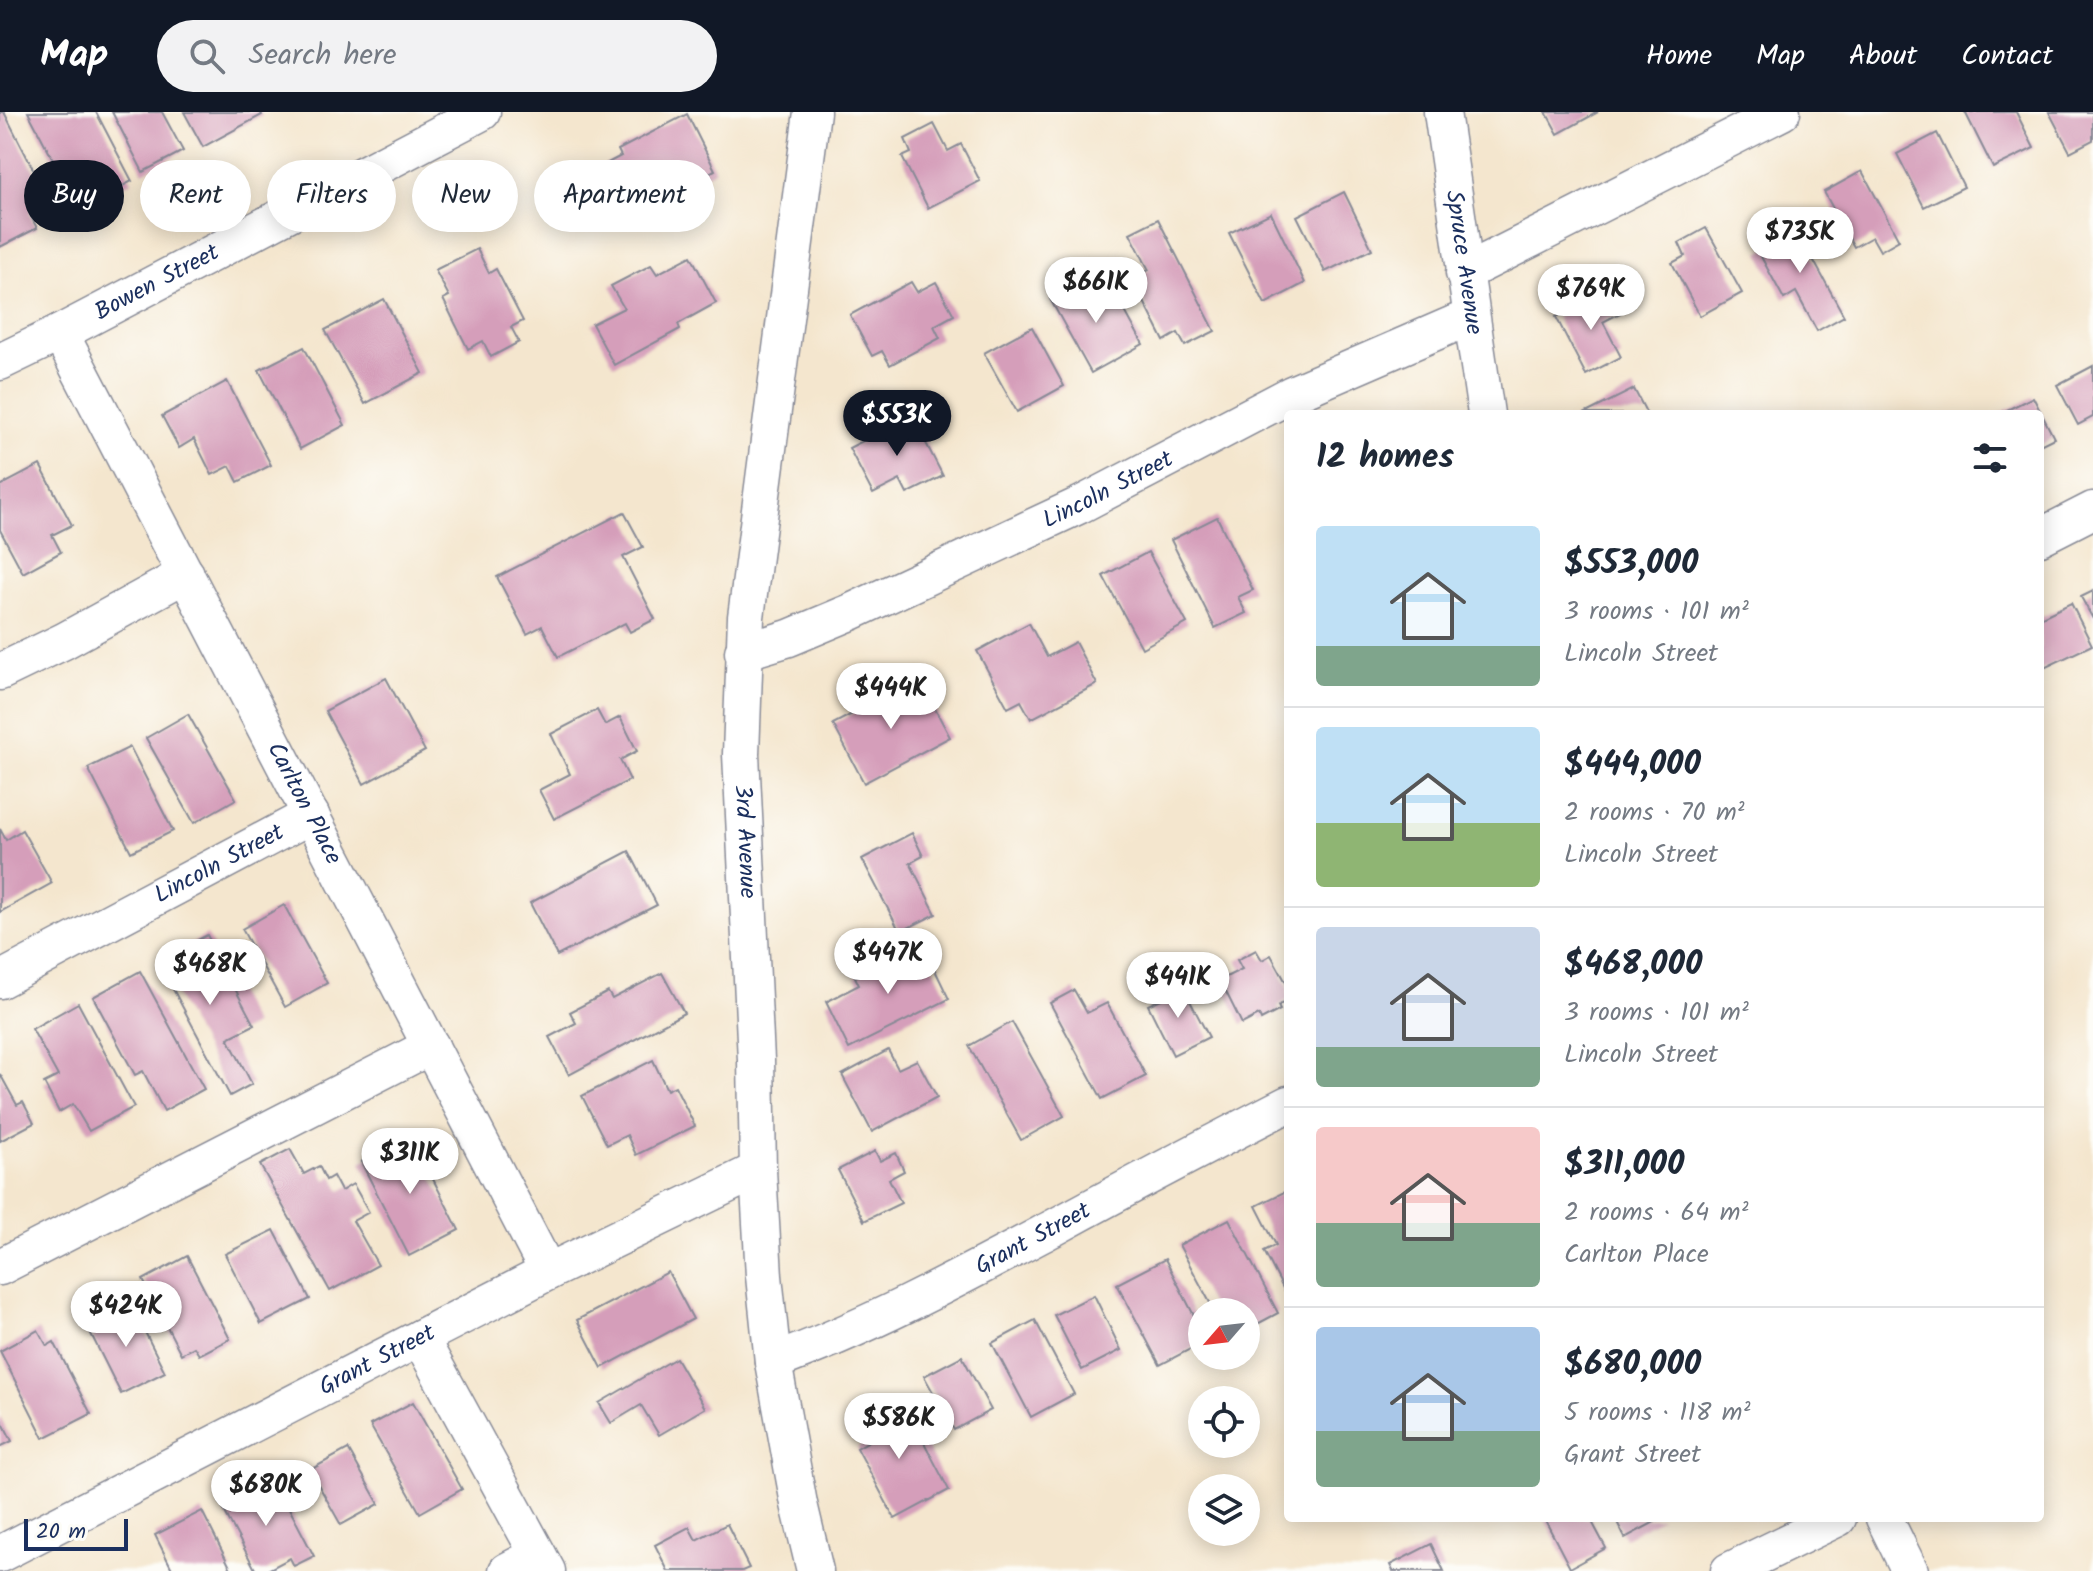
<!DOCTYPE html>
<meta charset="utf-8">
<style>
:root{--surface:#fff;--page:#f2f2f3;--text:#1f2937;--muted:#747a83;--line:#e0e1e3;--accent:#111827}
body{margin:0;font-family:Kalam,sans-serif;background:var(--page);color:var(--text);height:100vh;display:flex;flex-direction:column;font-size:30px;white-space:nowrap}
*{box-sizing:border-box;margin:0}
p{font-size:26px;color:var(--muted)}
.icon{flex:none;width:44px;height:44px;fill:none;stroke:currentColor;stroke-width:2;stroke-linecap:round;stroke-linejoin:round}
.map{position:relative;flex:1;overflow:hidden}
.sheet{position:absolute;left:1284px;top:298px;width:760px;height:1112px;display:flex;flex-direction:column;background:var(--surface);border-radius:8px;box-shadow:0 4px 20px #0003}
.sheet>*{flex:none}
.top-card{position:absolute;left:24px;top:48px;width:760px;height:72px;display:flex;gap:16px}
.needle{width:52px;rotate:242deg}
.fabs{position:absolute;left:1188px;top:1186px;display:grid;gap:16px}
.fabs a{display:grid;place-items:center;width:72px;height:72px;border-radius:50%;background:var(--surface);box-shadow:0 4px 20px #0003;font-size:40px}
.scale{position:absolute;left:24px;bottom:20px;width:104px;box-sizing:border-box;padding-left:8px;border:4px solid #1b2f5e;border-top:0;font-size:22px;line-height:28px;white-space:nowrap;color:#1b2f5e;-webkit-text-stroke:6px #fdfcf7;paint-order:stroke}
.price{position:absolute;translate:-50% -68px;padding:0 18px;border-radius:28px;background:#fff;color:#222;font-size:26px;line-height:52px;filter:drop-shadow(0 2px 4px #0008)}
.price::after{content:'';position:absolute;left:50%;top:48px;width:24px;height:18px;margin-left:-12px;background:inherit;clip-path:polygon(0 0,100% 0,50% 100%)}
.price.on{background:var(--accent);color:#fff}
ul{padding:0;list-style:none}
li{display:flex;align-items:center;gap:24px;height:200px;padding:0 32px}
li+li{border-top:2px solid var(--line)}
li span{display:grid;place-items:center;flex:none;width:224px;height:160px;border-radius:8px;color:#555}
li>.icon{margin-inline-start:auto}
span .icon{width:96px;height:96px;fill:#fffc;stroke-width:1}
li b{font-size:34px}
h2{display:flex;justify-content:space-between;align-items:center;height:96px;padding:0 32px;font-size:34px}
.chip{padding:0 28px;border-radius:36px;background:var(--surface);box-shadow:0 4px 20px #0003;font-size:28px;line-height:72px}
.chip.on{background:var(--accent);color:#fff}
header{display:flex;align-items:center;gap:48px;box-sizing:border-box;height:112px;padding:0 40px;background:var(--accent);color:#fff}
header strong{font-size:38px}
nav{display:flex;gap:44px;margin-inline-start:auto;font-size:28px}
.search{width:560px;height:72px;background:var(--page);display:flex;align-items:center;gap:20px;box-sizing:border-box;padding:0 28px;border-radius:44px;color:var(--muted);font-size:30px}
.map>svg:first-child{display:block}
.building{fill:#d59eba}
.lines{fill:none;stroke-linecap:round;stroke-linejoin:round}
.minor-casing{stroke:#888a96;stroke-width:39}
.minor{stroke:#fff;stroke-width:36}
.labels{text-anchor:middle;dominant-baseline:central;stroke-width:6;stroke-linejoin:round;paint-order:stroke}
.street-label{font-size:24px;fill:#1b2f5e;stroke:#fdfcf7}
</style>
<header>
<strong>Map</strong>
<div class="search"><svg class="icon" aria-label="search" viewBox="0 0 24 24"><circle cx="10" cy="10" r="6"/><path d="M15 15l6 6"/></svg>Search here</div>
<nav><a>Home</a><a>Map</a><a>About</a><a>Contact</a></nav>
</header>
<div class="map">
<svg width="2093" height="1459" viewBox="0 0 2093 1459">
<rect width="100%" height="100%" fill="#fdfcf7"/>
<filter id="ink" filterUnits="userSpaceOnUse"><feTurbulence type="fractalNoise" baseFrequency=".0125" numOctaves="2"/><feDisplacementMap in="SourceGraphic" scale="16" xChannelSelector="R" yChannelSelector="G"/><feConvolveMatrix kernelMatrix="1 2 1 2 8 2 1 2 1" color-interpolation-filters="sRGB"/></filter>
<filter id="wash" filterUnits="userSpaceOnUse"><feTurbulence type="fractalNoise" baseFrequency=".006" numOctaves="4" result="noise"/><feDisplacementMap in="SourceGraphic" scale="32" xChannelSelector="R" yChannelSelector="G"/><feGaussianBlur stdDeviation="1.8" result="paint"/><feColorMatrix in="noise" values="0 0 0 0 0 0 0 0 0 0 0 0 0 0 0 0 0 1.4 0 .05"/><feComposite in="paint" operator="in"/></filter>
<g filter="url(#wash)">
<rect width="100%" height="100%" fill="#f4e6ce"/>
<g id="blocks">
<!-- building -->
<g class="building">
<polygon points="0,0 4,0 50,90 29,101 37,116 0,135"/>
<polygon points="28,0 96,0 132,69 79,97"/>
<polygon points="112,0 162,0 183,39 143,60"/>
<polygon points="184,0 260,0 262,3 203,35"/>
<polygon points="1546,0 1598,0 1558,22"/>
<polygon points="1965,0 2016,0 2034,36 1993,56"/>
<polygon points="2049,0 2093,0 2093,28 2070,40"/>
<polygon points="687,2 715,58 628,103 602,54 621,44 618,38"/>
<polygon points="934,12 948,39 961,32 980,69 928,96 902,45 911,41 905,27"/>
<polygon points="1937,21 1964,75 1924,95 1897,42"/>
<polygon points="1862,59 1899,128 1880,139 1872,125 1854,135 1824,80"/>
<polygon points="1344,80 1372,137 1325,160 1297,104"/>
<polygon points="1271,101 1305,171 1265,192 1229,121"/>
<polygon points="1158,107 1215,219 1185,234 1178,221 1164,229 1132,166 1149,158 1130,121"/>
<polygon points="1791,107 1844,204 1817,219 1796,180 1784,187 1759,141 1774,132 1767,120"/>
<polygon points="1706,116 1742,181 1700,204 1672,151 1685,144 1679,131"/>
<polygon points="477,137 489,161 496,157 523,209 511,215 519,230 491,245 483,229 468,237 443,187 449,184 435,158"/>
<polygon points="691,144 716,191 678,212 680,217 614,253 592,212 624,196 611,174 651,153 657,162"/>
<polygon points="1082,169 1093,188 1113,177 1143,232 1091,261 1050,187"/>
<polygon points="911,170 917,180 936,170 954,203 934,214 940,226 890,253 882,239 872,244 850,203"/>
<polygon points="1609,178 1620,201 1603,210 1621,245 1586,263 1556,205"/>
<polygon points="384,187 423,261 365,292 325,218"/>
<polygon points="1032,215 1064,274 1017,300 984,241"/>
<polygon points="304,235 345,313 300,337 259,258"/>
<polygon points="2093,254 2093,305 2078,313 2057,273"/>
<polygon points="227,269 271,353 238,370 230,354 212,363 194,327 179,336 162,304"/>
<polygon points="1634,277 1647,302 1584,302"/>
<polygon points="2033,285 2054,326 2040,333 2040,302 1999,302"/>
<polygon points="912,304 943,364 907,382 900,368 873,382 849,336"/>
<polygon points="40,353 72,413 52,423 61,440 23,461 0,418 0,374"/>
<polygon points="624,400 643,435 623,445 655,507 630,520 625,511 558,545 542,514 527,522 497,465"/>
<polygon points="1217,405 1253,478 1238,485 1246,501 1215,516 1171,428"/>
<polygon points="1148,440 1187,511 1142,536 1103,464"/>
<polygon points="2093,479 2093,507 2081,485"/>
<polygon points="2071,491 2092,533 2040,558 2040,506"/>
<polygon points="1029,511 1047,545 1075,530 1097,572 1031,607 1021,589 1008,596 977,539"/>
<polygon points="386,566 425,639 364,672 325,599"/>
<polygon points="919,567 950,625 864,671 833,612"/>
<polygon points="597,598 605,613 620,605 637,639 620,648 630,668 554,707 539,678 570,662 551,622"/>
<polygon points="188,602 236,687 194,711 146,626"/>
<polygon points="130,635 173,719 131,740 88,656"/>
<polygon points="0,717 6,728 22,718 52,771 0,800"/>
<polygon points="912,721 923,744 910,751 936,802 900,820 862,747"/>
<polygon points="629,739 657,793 557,844 530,791"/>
<polygon points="284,793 327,871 285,895 242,817"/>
<polygon points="207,823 254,913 228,926 252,972 230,984 158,849"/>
<polygon points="922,831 949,887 849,937 826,890 859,873 855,865"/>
<polygon points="1256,838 1262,848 1271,843 1288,874 1288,888 1278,894 1280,898 1261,908 1259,903 1242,912 1220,868 1242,857 1237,848"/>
<polygon points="140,859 204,977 164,999 143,959 135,963 93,885"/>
<polygon points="662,861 684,901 569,963 549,925 576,911 570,900 608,880 612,887"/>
<polygon points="1179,868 1209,925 1173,943 1148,893 1172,882 1167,874"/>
<polygon points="1074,878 1087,901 1107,891 1146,964 1102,987 1050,891"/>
<polygon points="78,891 134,995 89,1019 73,992 59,1000 44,971 58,964 32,917"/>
<polygon points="1012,910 1064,1004 1021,1028 969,934"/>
<polygon points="888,938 898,957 917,948 937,985 872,1020 842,963"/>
<polygon points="653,948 667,978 675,974 695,1014 636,1043 627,1023 607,1033 582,984"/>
<polygon points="0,962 17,993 23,990 34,1011 0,1029"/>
<polygon points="411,1024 459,1118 409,1144 361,1050"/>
<polygon points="290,1037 304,1062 319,1054 326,1068 333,1064 341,1079 353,1072 369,1100 353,1109 378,1153 330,1179 260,1053"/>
<polygon points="875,1039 880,1049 896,1041 904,1059 889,1067 901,1091 864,1109 838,1058"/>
<polygon points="1288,1078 1288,1186 1264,1139 1276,1133 1256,1094"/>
<polygon points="1229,1107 1278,1201 1246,1218 1246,1200 1215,1200 1179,1133"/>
<polygon points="274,1118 310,1187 261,1212 225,1142"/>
<polygon points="187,1144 230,1227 199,1243 194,1235 181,1242 143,1168"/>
<polygon points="1165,1147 1202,1219 1202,1231 1160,1253 1117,1172"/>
<polygon points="668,1160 693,1207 602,1256 577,1208"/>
<polygon points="1094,1183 1121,1238 1082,1258 1054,1203"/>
<polygon points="131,1192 165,1260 121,1282 87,1214"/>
<polygon points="1035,1208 1074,1282 1031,1305 992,1231"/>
<polygon points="38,1218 47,1234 54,1230 91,1302 44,1326 0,1239"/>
<polygon points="962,1244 991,1298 954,1318 924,1264"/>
<polygon points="676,1246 705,1296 659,1323 641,1293 611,1311 599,1291"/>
<polygon points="891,1288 909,1321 917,1317 949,1378 895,1407 857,1336 869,1329 857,1306"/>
<polygon points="413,1290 462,1377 420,1401 370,1313"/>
<polygon points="0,1305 12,1329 0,1335"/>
<polygon points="348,1337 379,1392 341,1413 310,1358"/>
<polygon points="252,1373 258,1385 278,1375 314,1444 294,1454 290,1446 266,1459 256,1459 219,1389"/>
<polygon points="202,1399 232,1459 173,1459 155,1423"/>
<polygon points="1544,1406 1590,1406 1606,1436 1570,1456"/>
<polygon points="1615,1406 1662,1406 1625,1426"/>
<polygon points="727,1412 749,1456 742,1459 668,1459 655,1433 689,1415 696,1428"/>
<polygon points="1431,1432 1444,1459 1393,1459 1390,1453"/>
</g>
</g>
</g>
<g filter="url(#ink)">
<use href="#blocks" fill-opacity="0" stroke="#888a96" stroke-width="2"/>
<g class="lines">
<!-- minor casing -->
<g class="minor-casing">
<g id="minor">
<path id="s1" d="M812,0L746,505L741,642L756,948L758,1058L764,1164L773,1250L799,1392L815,1459"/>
<path id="s2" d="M1442,0L1486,302"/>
<polyline points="1464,161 1782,0"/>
<path id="s3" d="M60,221L548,1160"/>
<path id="s4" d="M0,250L60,221L482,0"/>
<polyline points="2040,425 2093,398"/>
<path id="s5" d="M743,540L789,526L851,500L1080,393L1292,282L1470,205"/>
<polyline points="0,560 64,529 186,462"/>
<path id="s6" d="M0,868L311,703"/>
<polyline points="0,1155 431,934"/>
<polyline points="420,1226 547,1459"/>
<path id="s7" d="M773,1250C871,1214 963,1164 1055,1115C1132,1073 1210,1032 1288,992"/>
<polyline points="1884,1406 1910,1459"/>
<path id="s8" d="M0,1442L548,1160L758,1058"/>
<polyline points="507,1459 538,1443"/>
<polyline points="1729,1459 1838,1406"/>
</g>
</g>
<!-- minor -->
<use href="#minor" class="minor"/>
</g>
</g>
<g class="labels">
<!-- street labels -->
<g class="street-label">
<text stroke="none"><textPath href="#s2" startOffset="152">Spruce Avenue</textPath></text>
<text stroke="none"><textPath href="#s4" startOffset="176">Bowen Street</textPath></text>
<text stroke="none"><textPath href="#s5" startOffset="400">Lincoln Street</textPath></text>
<text stroke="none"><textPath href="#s3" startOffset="530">Carlton Place</textPath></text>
<text stroke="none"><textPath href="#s1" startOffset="734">3rd Avenue</textPath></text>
<text stroke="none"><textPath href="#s6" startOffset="248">Lincoln Street</textPath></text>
<text stroke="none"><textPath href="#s7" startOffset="288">Grant Street</textPath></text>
<text stroke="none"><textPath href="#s8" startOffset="424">Grant Street</textPath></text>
</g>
</g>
</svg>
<div class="fabs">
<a><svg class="needle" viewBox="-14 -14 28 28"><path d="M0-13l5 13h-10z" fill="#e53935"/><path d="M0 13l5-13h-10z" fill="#747a83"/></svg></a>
<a><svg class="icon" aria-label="locate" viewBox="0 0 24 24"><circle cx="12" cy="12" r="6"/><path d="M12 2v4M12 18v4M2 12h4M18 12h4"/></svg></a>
<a><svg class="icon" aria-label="layers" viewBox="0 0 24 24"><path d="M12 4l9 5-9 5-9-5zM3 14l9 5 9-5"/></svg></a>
</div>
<div class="scale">20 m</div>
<b class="price" style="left:1800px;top:163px">$735K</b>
<b class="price" style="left:1096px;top:213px">$661K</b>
<b class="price" style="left:1591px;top:220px">$769K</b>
<b class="price on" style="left:897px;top:346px">$553K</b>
<b class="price" style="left:891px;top:619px">$444K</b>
<b class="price" style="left:888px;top:884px">$447K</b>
<b class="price" style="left:210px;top:895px">$468K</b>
<b class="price" style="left:1178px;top:908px">$441K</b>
<b class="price" style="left:410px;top:1084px">$311K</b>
<b class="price" style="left:126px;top:1237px">$424K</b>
<b class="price" style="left:899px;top:1349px">$586K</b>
<b class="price" style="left:266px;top:1416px">$680K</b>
<div class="top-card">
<a class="chip on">Buy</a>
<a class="chip">Rent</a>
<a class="chip">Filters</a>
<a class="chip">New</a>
<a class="chip">Apartment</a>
</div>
<section class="sheet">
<h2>12 homes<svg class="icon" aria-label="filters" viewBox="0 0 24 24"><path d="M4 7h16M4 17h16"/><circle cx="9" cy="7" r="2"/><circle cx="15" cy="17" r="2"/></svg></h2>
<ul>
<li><span style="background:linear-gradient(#bfe0f5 75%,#7fa58c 0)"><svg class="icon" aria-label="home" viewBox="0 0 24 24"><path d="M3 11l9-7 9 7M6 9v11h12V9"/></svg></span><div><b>$553,000</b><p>3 rooms · 101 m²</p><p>Lincoln Street</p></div></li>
<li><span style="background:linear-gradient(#bfe0f5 60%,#8fb573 0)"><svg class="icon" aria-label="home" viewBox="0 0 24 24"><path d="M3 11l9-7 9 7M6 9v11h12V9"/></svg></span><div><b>$444,000</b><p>2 rooms · 70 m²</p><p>Lincoln Street</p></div></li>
<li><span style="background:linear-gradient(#c9d6e8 75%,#7fa58c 0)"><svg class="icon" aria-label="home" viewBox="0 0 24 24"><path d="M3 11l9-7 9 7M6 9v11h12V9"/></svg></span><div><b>$468,000</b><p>3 rooms · 101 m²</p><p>Lincoln Street</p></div></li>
<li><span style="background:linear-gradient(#f6c9c9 60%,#7fa58c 0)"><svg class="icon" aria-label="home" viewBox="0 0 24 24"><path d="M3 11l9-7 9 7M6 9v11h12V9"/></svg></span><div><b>$311,000</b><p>2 rooms · 64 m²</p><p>Carlton Place</p></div></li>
<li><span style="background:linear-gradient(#a9c7e8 65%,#7fa58c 0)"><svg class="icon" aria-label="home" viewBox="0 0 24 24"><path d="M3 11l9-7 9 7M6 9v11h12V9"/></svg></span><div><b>$680,000</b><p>5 rooms · 118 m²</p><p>Grant Street</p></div></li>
</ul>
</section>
</div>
